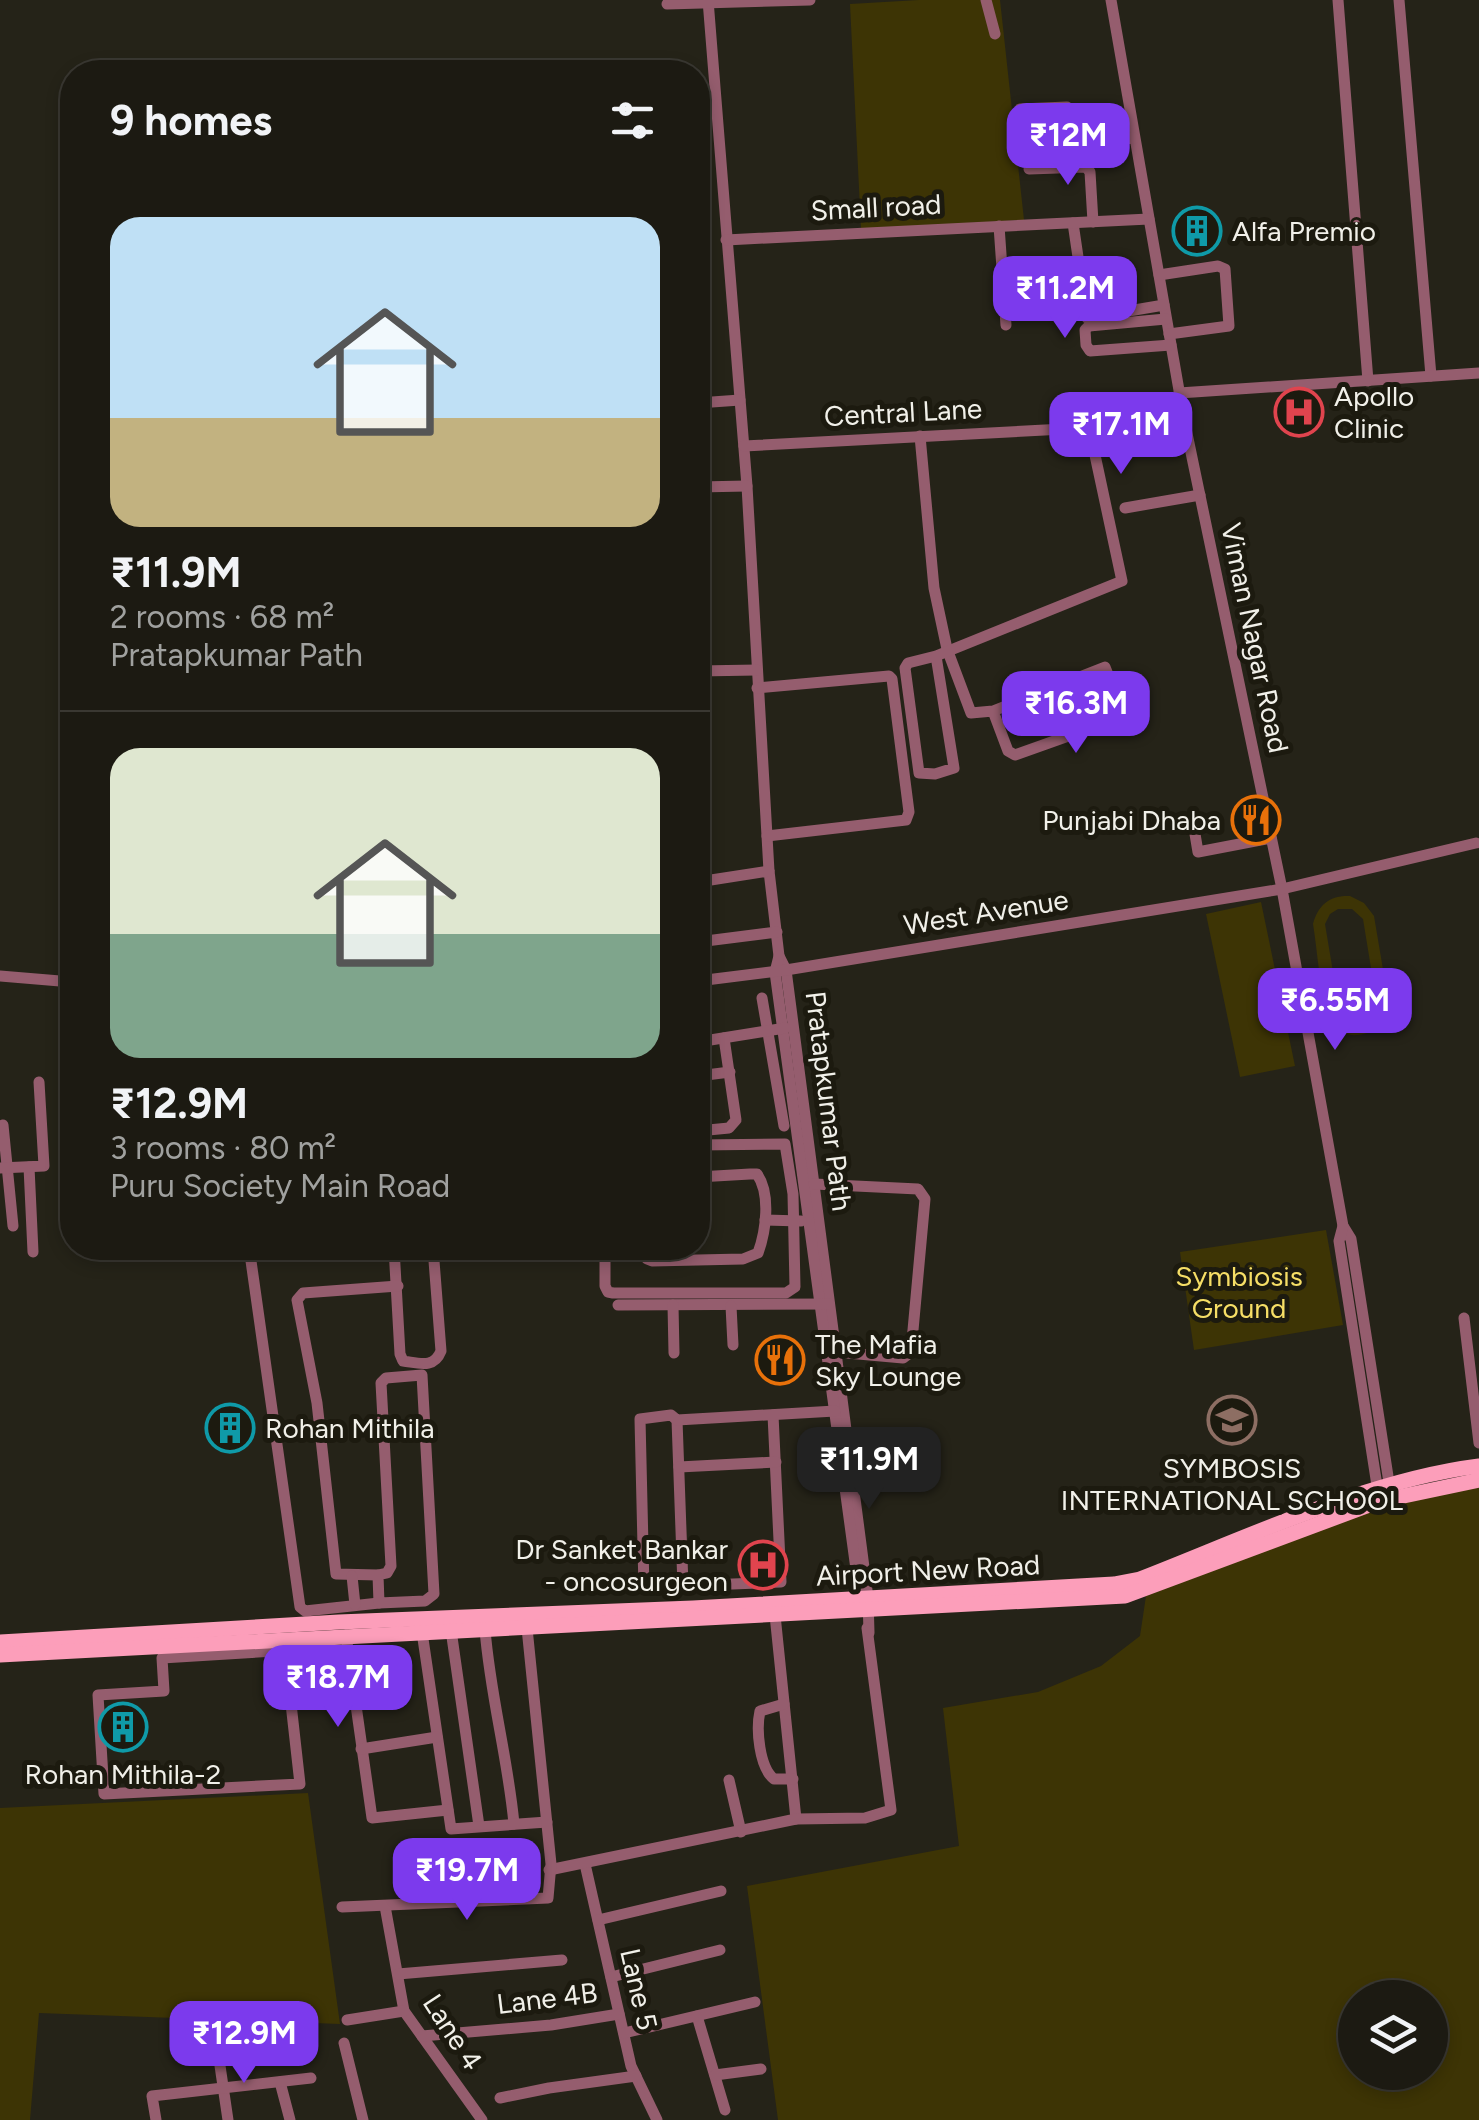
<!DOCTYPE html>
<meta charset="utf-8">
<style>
:root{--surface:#1c1a12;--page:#292720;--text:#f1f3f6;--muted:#a0a19f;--line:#3a3832;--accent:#7c3aed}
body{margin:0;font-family:Figtree,sans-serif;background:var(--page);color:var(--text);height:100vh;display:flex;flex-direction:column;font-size:38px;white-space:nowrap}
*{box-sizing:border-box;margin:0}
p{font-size:32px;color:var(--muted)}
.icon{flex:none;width:55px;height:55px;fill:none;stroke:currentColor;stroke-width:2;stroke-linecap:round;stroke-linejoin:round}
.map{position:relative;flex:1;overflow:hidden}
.details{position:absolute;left:60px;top:60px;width:650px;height:1200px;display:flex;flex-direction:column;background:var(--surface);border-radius:40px;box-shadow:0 5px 15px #0003,0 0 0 2px var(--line)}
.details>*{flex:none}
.tools{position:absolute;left:1338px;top:1980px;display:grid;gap:20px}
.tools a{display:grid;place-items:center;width:110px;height:110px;border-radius:50%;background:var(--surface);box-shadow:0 5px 15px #0003,0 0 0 2px var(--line);font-size:50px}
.price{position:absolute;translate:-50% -85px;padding:0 22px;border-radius:20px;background:var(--accent);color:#fff;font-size:32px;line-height:65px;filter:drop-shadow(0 2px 5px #0008)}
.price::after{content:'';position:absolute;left:50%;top:60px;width:30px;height:22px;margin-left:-15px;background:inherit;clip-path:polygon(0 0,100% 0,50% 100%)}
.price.active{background:#222;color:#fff}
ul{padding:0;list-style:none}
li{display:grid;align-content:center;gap:20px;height:530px;padding:0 50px}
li+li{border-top:2px solid var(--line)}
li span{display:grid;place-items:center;height:310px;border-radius:30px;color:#555}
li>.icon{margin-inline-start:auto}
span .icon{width:180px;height:180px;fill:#fffc;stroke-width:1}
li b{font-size:42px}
h2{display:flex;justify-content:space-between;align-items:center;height:120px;padding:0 50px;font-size:42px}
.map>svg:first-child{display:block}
.green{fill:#3d3405;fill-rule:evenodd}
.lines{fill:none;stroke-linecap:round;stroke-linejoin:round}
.minor{stroke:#955d6e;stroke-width:11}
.major{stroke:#fc9eba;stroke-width:15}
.labels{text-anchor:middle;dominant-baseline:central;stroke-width:10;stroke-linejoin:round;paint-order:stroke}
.street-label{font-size:28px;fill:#f1f0e9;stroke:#1c1a0f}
.poi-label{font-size:28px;fill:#f1f0e9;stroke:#1c1a0f;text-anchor:start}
.park-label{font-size:28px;fill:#f6de66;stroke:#1c1a0f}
</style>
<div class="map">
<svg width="1479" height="2120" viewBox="0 0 1479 2120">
<rect width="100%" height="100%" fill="#252318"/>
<!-- green -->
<g class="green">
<polygon points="919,0 1000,0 1024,220 861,229 850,4"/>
<path d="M1350,896L1364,903L1374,916L1389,1005L1380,1026C1365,1038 1341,1040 1330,1021C1321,1003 1317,947 1313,924C1318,905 1330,895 1350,896ZM1338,909H1352L1363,919L1377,1005L1373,1016L1360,1024L1346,1021L1340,1014L1325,924L1330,914Z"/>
<polygon points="1261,902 1295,1066 1240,1077 1206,914"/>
<polygon points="1326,1230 1343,1325 1194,1350 1180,1252"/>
<path d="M1479,1485V2120H778L747,1886L959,1846L943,1708L1038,1692L1101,1666L1140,1636L1146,1596L1404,1498ZM1355,1998H1430V2072H1355Z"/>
<polygon points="308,1793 340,2024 39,2013 30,2120 0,2120 0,1808"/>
</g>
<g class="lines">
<!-- minor -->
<g class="minor">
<polyline points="708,0 747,486 769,871 779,956 786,970 868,1598 869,1633"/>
<polyline points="986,0 995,34"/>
<polyline points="1111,0 1184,419 1282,889 1343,1226 1351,1239 1390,1489"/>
<polyline points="1338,0 1368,381"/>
<polyline points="1399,0 1431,376"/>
<polyline points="667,4 810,0"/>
<polyline points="1020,109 1067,107 1070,139 1077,144 1134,138"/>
<polyline points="1029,169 1086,167 1090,172 1093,222"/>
<polyline points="1073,223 1087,318 1164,305"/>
<polyline points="999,226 1006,325"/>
<polyline points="726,240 1149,219"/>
<polyline points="1159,275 1218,266 1225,269 1229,326 1169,334"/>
<polyline points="1166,319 1089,326 1085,330 1086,345 1090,351 1171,345"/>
<polyline points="1179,393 1479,373"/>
<polyline points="698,403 740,400"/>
<polyline points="920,436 934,588 947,649 971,713 993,711 1105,667 1121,707 1116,719 1015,755 1008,751 993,711"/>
<polyline points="744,446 1102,427 1184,419"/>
<polyline points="698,487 747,486"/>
<polyline points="1125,508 1200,495"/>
<polyline points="936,656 954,768 935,774 919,773 905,668 908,663 936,656 1122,581 1089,427"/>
<polyline points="698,671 757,670"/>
<polyline points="757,688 889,676 892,679 909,812 906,820 767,836"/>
<polyline points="1194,828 1198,852 1271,838"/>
<polyline points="698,882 769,871"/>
<polyline points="698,942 777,932"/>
<polyline points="779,956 775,972 861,1606"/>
<polyline points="0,976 72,982"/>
<polyline points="698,981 786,970 1282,889 1476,843"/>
<polyline points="762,998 784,1126"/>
<polyline points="698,1042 785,1028"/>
<polyline points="698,1076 730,1072"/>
<polyline points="3,1125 13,1226"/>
<polyline points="698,1131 729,1128 736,1120 724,1038"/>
<polyline points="29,1167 33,1252"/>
<polyline points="0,1168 44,1166 39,1082"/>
<polyline points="814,1184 918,1189 925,1199 911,1352 903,1358 836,1352"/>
<polyline points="765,1220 801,1221"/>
<polyline points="1343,1226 1339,1241 1378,1492"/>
<polyline points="318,1248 257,1252 251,1261 300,1607 305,1611 379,1603"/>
<path d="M394,1248L400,1354L403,1361C419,1363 434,1369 441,1351L433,1248"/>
<polyline points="605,1248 605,1286 608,1292 613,1293 786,1293 795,1287 793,1194 785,1144 698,1145"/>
<path d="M646,1248L647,1259L652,1261L743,1259L758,1253C766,1231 771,1194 757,1174H750L698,1177"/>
<polyline points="618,1305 829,1304"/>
<polyline points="673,1305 674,1353"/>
<polyline points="731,1306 733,1345"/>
<polyline points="1464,1318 1479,1443"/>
<polygon points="422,1375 434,1594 425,1601 379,1603 378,1575 387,1573 391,1566 381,1383 386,1378"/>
<polyline points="677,1420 683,1586 781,1582 773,1415"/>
<polyline points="679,1467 776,1462"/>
<polyline points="378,1575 336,1574 317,1403 297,1300 303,1293 398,1286"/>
<polyline points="352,1576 355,1605"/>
<polyline points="644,1589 640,1419 671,1415 677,1420 835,1411"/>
<polyline points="775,1615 796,1819"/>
<path d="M485,1629C490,1695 508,1758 514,1824"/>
<polyline points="451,1630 479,1826"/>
<polyline points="422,1632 451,1829 547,1822"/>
<polyline points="346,1635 372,1818 448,1810"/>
<polyline points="292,1650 162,1658 164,1691 98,1695 104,1794 300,1784 287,1668 293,1659 293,1638"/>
<path d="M784,1704L760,1711C756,1729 759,1767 774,1779H793"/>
<polyline points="361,1749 437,1737"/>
<polyline points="729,1780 741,1832"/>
<polyline points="585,1864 631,2066 657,2120"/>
<polyline points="549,1870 796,1819 865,1818 891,1810 867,1628"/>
<polyline points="385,1906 404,2011 482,2120"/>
<polyline points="342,1907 548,1898 551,1864 527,1628"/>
<polyline points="598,1920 721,1891"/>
<polyline points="398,1974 562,1960"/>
<polyline points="611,1977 720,1950"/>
<polyline points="697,2016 725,2110"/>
<polyline points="347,2020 404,2011"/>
<polyline points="624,2033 755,2002"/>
<polyline points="422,2036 551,2025 619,2014"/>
<polyline points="344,2043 363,2120"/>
<polyline points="219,2059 228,2120"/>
<polyline points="715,2075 761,2069"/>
<polyline points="280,2082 290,2120"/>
<polyline points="500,2098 549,2088 636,2076"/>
<polyline points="156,2120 152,2096 311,2078"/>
</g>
<!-- major -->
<g class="major">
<path d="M0,1642L339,1622L693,1608L1114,1584L1140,1579C1246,1538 1367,1480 1479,1466"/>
<polyline points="0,1655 1125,1596 1380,1501 1479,1480"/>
</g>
</g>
<!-- icons -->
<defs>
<g id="building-ring" transform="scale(2.5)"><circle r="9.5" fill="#1c1a0f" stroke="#0f9aa8" stroke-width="1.5"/><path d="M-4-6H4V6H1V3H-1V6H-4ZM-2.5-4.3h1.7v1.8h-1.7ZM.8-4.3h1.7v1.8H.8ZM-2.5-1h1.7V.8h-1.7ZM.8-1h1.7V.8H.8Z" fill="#0f9aa8"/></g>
<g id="hospital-ring" transform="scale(2.5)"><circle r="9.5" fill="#1c1a0f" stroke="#e0444e" stroke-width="1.5"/><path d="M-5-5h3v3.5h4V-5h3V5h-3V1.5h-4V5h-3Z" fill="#e0444e"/></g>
<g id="restaurant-ring" transform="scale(2.5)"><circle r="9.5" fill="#1c1a0f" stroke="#e8710a" stroke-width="1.5"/><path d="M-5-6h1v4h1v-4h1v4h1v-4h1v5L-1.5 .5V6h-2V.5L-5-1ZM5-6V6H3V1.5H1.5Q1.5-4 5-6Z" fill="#e8710a"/></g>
<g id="university-ring" transform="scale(2.5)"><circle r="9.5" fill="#1c1a0f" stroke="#8d6e63" stroke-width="1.5"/><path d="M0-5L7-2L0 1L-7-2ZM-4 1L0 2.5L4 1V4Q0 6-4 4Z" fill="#8d6e63"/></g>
</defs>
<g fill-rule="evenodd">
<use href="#building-ring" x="1197" y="231"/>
<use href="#hospital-ring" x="1299" y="412"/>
<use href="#restaurant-ring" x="1256" y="820"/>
<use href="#restaurant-ring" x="780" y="1360"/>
<use href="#university-ring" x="1232" y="1420"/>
<use href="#building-ring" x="230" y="1428"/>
<use href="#hospital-ring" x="763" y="1565"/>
<use href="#building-ring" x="123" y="1727"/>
</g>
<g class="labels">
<!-- street labels -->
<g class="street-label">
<text transform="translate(876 207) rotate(-3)">Small road</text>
<text transform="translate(903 412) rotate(-3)">Central Lane</text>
<text transform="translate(1255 638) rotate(78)">Viman Nagar Road</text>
<text transform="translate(986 912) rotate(-9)">West Avenue</text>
<text transform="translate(829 1101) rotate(83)">Pratapkumar Path</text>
<text transform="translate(928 1570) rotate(-3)">Airport New Road</text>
<text transform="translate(639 1989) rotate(77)">Lane 5</text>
<text transform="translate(547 1998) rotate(-7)">Lane 4B</text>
<text transform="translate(453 2032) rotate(57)">Lane 4</text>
</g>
<!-- poi labels -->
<g class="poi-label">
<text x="1232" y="231">Alfa Premio</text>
<text x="1334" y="396">Apollo<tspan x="1334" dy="32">Clinic</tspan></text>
<text x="1221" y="820" text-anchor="end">Punjabi Dhaba</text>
<text x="815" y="1344">The Mafia<tspan x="815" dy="32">Sky Lounge</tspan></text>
<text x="265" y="1428">Rohan Mithila</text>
<text x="1232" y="1468" text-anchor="middle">SYMBOSIS<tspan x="1232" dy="32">INTERNATIONAL SCHOOL</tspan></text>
<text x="728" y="1549" text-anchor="end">Dr Sanket Bankar<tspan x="728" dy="32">- oncosurgeon</tspan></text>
<text x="123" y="1774" text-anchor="middle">Rohan Mithila-2</text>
</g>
<!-- park labels -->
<g class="park-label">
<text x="1239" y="1276">Symbiosis<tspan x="1239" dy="32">Ground</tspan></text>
</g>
</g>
</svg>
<div class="tools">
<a><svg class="icon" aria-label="layers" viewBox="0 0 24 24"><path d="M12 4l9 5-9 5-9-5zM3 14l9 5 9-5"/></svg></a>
</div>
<b class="price" style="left:1068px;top:188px">₹12M</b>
<b class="price" style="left:1065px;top:341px">₹11.2M</b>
<b class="price" style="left:1121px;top:477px">₹17.1M</b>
<b class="price" style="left:1076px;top:756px">₹16.3M</b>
<b class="price" style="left:1335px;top:1053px">₹6.55M</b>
<b class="price active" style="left:869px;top:1512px">₹11.9M</b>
<b class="price" style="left:338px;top:1730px">₹18.7M</b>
<b class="price" style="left:467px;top:1923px">₹19.7M</b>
<b class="price" style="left:244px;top:2086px">₹12.9M</b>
<section class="details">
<h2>9 homes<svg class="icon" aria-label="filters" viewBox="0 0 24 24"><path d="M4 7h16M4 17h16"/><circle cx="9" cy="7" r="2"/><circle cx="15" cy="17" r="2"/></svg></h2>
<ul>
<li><span style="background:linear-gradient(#bfe0f5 65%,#c2b280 0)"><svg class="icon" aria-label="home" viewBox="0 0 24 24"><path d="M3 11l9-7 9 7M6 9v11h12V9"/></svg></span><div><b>₹11.9M</b><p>2 rooms · 68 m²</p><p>Pratapkumar Path</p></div></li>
<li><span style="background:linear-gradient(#dfe7d0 60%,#7fa58c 0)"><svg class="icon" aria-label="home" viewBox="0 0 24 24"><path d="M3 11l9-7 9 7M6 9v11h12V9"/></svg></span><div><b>₹12.9M</b><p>3 rooms · 80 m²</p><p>Puru Society Main Road</p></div></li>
</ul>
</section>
</div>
